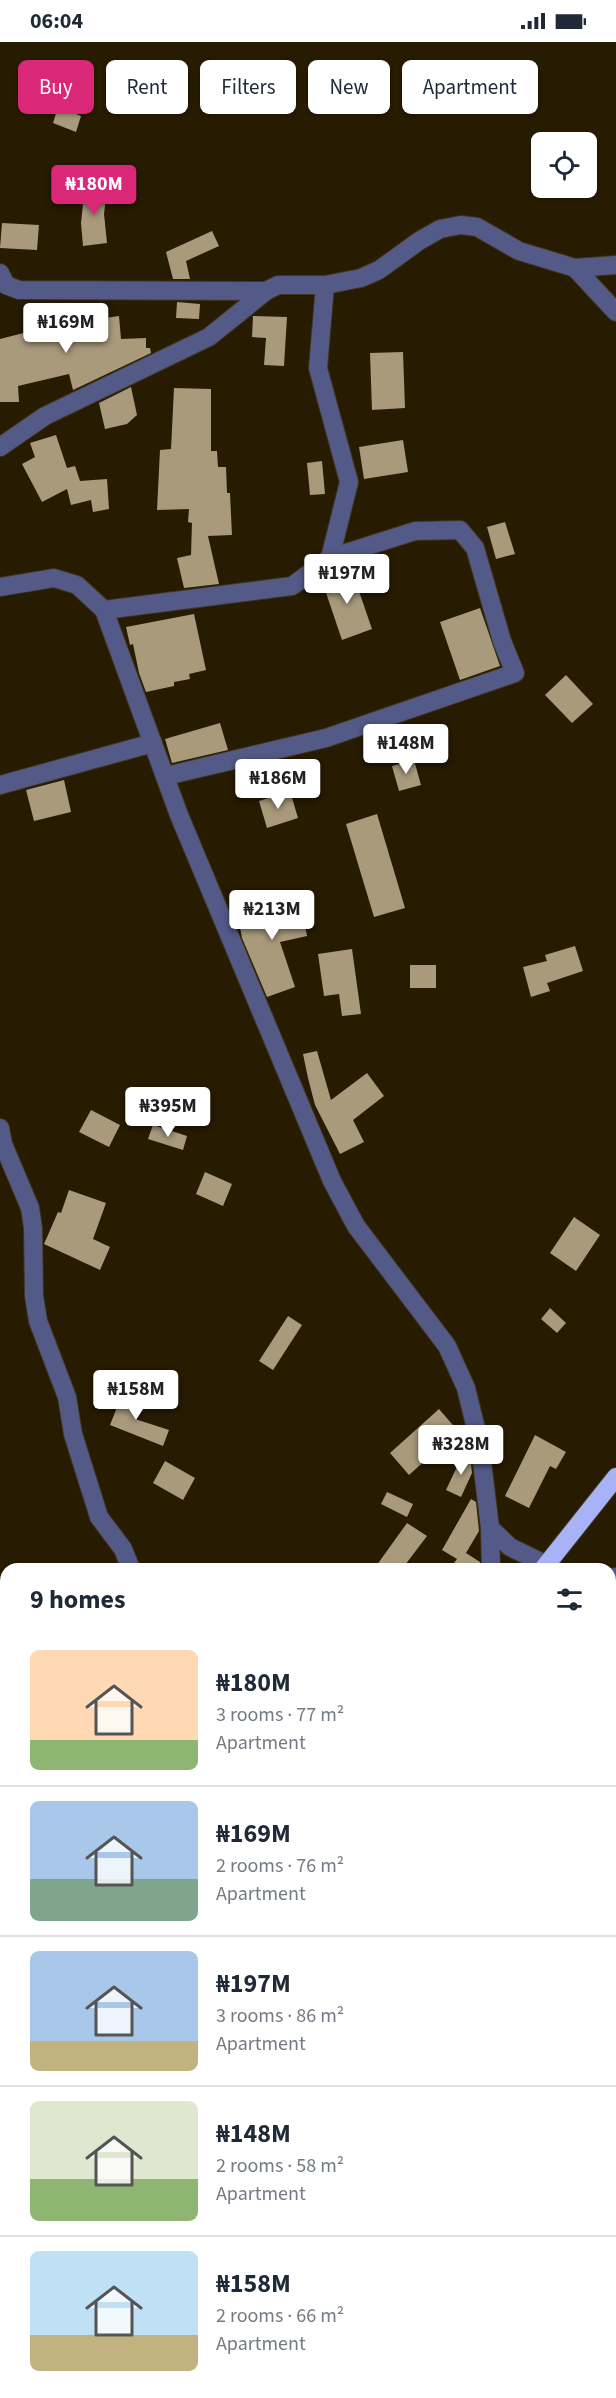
<!DOCTYPE html>
<meta charset="utf-8">
<style>
:root{--surface:#fff;--page:#f6f6f7;--text:#1f2937;--muted:#747a83;--line:#e0e1e3;--accent:#db2777}
body{margin:0;font-family:"Source Sans 3",sans-serif;background:var(--page);color:var(--text);height:100vh;display:flex;flex-direction:column;font-size:22px;white-space:nowrap}
*{box-sizing:border-box;margin:0}
p{font-size:20px;color:var(--muted)}
.icon{flex:none;width:33px;height:33px;fill:none;stroke:currentColor;stroke-width:2;stroke-linecap:round;stroke-linejoin:round}
.map{position:relative;flex:1;overflow:hidden}
.side{position:absolute;left:0px;top:1521px;width:616px;height:836px;display:flex;flex-direction:column;background:var(--surface);border-radius:18px 18px 0 0;box-shadow:0 2px 4px #0004}
.side>*{flex:none}
.banner{position:absolute;left:18px;top:18px;width:580px;height:54px;display:flex;gap:12px}
.fabs{position:absolute;left:531px;top:90px;display:grid;gap:12px}
.fabs a{display:grid;place-items:center;width:66px;height:66px;border-radius:9px;background:var(--surface);box-shadow:0 2px 4px #0004;font-size:30px}
.price{position:absolute;translate:-50% -51px;padding:0 14px;border-radius:6px;background:#fff;color:#222;font-size:20px;line-height:39px;filter:drop-shadow(0 2px 3px #0008)}
.price::after{content:'';position:absolute;left:50%;top:36px;width:18px;height:14px;margin-left:-9px;background:inherit;clip-path:polygon(0 0,100% 0,50% 100%)}
.price.selected{background:var(--accent);color:#fff}
ul{padding:0;list-style:none}
li{display:flex;align-items:center;gap:18px;height:150px;padding:0 30px}
li+li{border-top:2px solid var(--line)}
li span{display:grid;place-items:center;flex:none;width:168px;height:120px;border-radius:9px;color:#555}
li>.icon{margin-inline-start:auto}
span .icon{width:72px;height:72px;fill:#fffc;stroke-width:1}
li b{font-size:26px}
h2{display:flex;justify-content:space-between;align-items:center;height:72px;padding:0 30px;font-size:26px}
.chip{padding:0 21px;border-radius:9px;background:var(--surface);box-shadow:0 2px 4px #0004;font-size:21px;line-height:54px}
.chip.selected{background:var(--accent);color:#fff}
.status{display:flex;justify-content:space-between;align-items:center;height:42px;padding:0 30px;background:var(--surface);direction:ltr}
.status svg{height:16px;fill:currentColor}
.map>svg:first-child{display:block}
.building{fill:#a99a7c}
.lines{fill:none;stroke-linecap:round;stroke-linejoin:round}
.minor-casing{stroke:#41351d;stroke-width:20}
.highway-casing{stroke:#41351d;stroke-width:20}
.minor{stroke:#535a87;stroke-width:18}
.highway{stroke:#a8b3f7;stroke-width:18}
</style>
<div class="status"><b>06:04</b><svg viewBox="0 0 49 12"><path d="M0 12V9h3v3zM5 12V6h3v6zM10 12V3h3v9zM15 12V0h3v12zM26 1h20v11H26zM47 4h2v5h-2z"/></svg></div>
<div class="map">
<svg width="616" height="2356" viewBox="0 0 616 2356">
<rect width="100%" height="100%" fill="#271b02"/>
<!-- building -->
<g class="building">
<polygon points="58,65 81,74 76,90 53,81"/>
<polygon points="85,143 107,146 104,172 107,201 83,204 81,181"/>
<polygon points="2,181 39,183 37,208 0,206"/>
<polygon points="212,189 219,204 186,219 190,237 173,237 166,210"/>
<polygon points="177,260 200,262 199,277 176,276"/>
<polygon points="119,274 121,297 146,296 146,306 150,306 151,311 73,348 69,332 18,344 19,360 0,360 0,297 51,284"/>
<polygon points="253,274 287,275 284,324 264,323 266,296 252,295"/>
<polygon points="403,310 405,366 372,368 370,311"/>
<polygon points="131,345 137,373 127,382 105,387 99,361"/>
<polygon points="174,346 211,347 211,409 217,409 218,425 226,425 227,451 230,451 232,493 208,494 219,542 184,546 177,516 191,513 192,481 188,480 189,467 157,468 160,408 171,407"/>
<polygon points="56,393 67,426 75,424 80,439 107,437 109,467 93,470 91,458 71,463 67,447 42,460 22,422 35,415 30,401"/>
<polygon points="403,398 408,430 364,437 359,405"/>
<polygon points="322,419 325,452 310,453 307,421"/>
<polygon points="505,480 515,512 496,517 487,485"/>
<polygon points="352,529 372,587 342,598 322,539"/>
<polygon points="480,566 500,624 460,638 440,580"/>
<polygon points="194,572 206,628 189,632 190,637 174,640 174,644 146,650 139,631 133,602 130,603 126,585"/>
<polygon points="566,633 593,662 572,681 545,653"/>
<polygon points="220,681 228,708 172,721 165,697"/>
<polygon points="414,718 421,743 399,749 392,724"/>
<polygon points="64,738 71,770 34,779 26,748"/>
<polygon points="290,749 298,776 267,786 259,759"/>
<polygon points="377,772 405,866 374,875 346,782"/>
<polygon points="300,857 307,894 280,900 295,945 267,955 242,896 237,869"/>
<polygon points="575,904 583,929 547,941 550,949 531,955 523,925 547,919 545,913"/>
<polygon points="352,907 361,972 342,974 339,952 324,954 318,912"/>
<rect x="410" y="923" width="26" height="23"/>
<polygon points="317,1009 331,1058 367,1031 384,1054 353,1078 364,1100 340,1112 315,1063 308,1036 303,1012"/>
<polygon points="91,1068 120,1083 109,1105 79,1090"/>
<polygon points="153,1083 187,1094 183,1108 148,1097"/>
<polygon points="205,1130 232,1142 223,1164 196,1152"/>
<polygon points="69,1148 106,1161 93,1197 110,1205 100,1228 44,1202 58,1170 61,1171"/>
<polygon points="574,1175 600,1193 576,1229 550,1211"/>
<polygon points="550,1266 566,1281 557,1291 541,1277"/>
<polygon points="288,1274 302,1283 273,1328 259,1319"/>
<polygon points="123,1350 143,1358 135,1377 169,1388 163,1404 110,1383"/>
<polygon points="439,1367 458,1389 409,1433 390,1411"/>
<polygon points="535,1393 566,1410 556,1427 550,1424 529,1466 505,1454"/>
<polygon points="464,1410 470,1413 472,1431 461,1455 446,1448"/>
<polygon points="165,1419 195,1436 183,1458 153,1441"/>
<polygon points="387,1450 413,1462 407,1475 381,1462"/>
<polygon points="471,1457 476,1460 479,1489 466,1511 480,1520 480,1527 463,1527 454,1521 457,1517 442,1508"/>
<polygon points="407,1481 427,1494 402,1527 374,1527"/>
</g>
<g class="lines">
<!-- minor casing -->
<g class="minor-casing">
<g id="minor">
<polyline points="575,226 616,270"/>
<polyline points="0,231 6,243 19,248 266,249"/>
<polyline points="325,243 318,326 349,440 330,516"/>
<polyline points="0,405 45,374 209,295 266,249 278,243 325,243 361,236 379,228 419,199 440,187 461,183 477,185 519,209 575,226 616,223"/>
<polyline points="0,545 54,536 77,543 104,568 179,773 332,1139 356,1184 447,1304 466,1346 480,1403 490,1486 491,1527"/>
<polyline points="104,568 292,544 330,516 415,489 460,488 475,506 502,599 515,631 326,696 166,734"/>
<polyline points="0,743 153,701"/>
<polyline points="0,1086 3,1102 30,1166 33,1186 34,1254 38,1279 67,1355 73,1392 99,1475 123,1507 131,1527"/>
<polyline points="490,1486 510,1505 547,1523"/>
<polyline points="610,1536 616,1535"/>
</g>
</g>
<!-- highway casing -->
<g class="highway-casing">
<g id="highway">
<polyline points="543,1527 616,1435"/>
<polyline points="0,2212 6,2204"/>
</g>
</g>
<!-- minor -->
<use href="#minor" class="minor"/>
<!-- highway -->
<use href="#highway" class="highway"/>
</g>
</svg>
<div class="fabs">
<a><svg class="icon" aria-label="locate" viewBox="0 0 24 24"><circle cx="12" cy="12" r="6"/><path d="M12 2v4M12 18v4M2 12h4M18 12h4"/></svg></a>
</div>
<b class="price selected" style="left:94px;top:174px">₦180M</b>
<b class="price" style="left:66px;top:312px">₦169M</b>
<b class="price" style="left:347px;top:563px">₦197M</b>
<b class="price" style="left:406px;top:733px">₦148M</b>
<b class="price" style="left:278px;top:768px">₦186M</b>
<b class="price" style="left:272px;top:899px">₦213M</b>
<b class="price" style="left:168px;top:1096px">₦395M</b>
<b class="price" style="left:136px;top:1379px">₦158M</b>
<b class="price" style="left:461px;top:1434px">₦328M</b>
<div class="banner">
<a class="chip selected">Buy</a>
<a class="chip">Rent</a>
<a class="chip">Filters</a>
<a class="chip">New</a>
<a class="chip">Apartment</a>
</div>
<section class="side">
<h2>9 homes<svg class="icon" aria-label="filters" viewBox="0 0 24 24"><path d="M4 7h16M4 17h16"/><circle cx="9" cy="7" r="2"/><circle cx="15" cy="17" r="2"/></svg></h2>
<ul>
<li><span style="background:linear-gradient(#ffd9b3 75%,#8fb573 0)"><svg class="icon" aria-label="home" viewBox="0 0 24 24"><path d="M3 11l9-7 9 7M6 9v11h12V9"/></svg></span><div><b>₦180M</b><p>3 rooms · 77 m²</p><p>Apartment</p></div></li>
<li><span style="background:linear-gradient(#a9c7e8 65%,#7fa58c 0)"><svg class="icon" aria-label="home" viewBox="0 0 24 24"><path d="M3 11l9-7 9 7M6 9v11h12V9"/></svg></span><div><b>₦169M</b><p>2 rooms · 76 m²</p><p>Apartment</p></div></li>
<li><span style="background:linear-gradient(#a9c7e8 75%,#c2b280 0)"><svg class="icon" aria-label="home" viewBox="0 0 24 24"><path d="M3 11l9-7 9 7M6 9v11h12V9"/></svg></span><div><b>₦197M</b><p>3 rooms · 86 m²</p><p>Apartment</p></div></li>
<li><span style="background:linear-gradient(#dfe7d0 65%,#8fb573 0)"><svg class="icon" aria-label="home" viewBox="0 0 24 24"><path d="M3 11l9-7 9 7M6 9v11h12V9"/></svg></span><div><b>₦148M</b><p>2 rooms · 58 m²</p><p>Apartment</p></div></li>
<li><span style="background:linear-gradient(#bfe0f5 70%,#c2b280 0)"><svg class="icon" aria-label="home" viewBox="0 0 24 24"><path d="M3 11l9-7 9 7M6 9v11h12V9"/></svg></span><div><b>₦158M</b><p>2 rooms · 66 m²</p><p>Apartment</p></div></li>
</ul>
</section>
</div>
